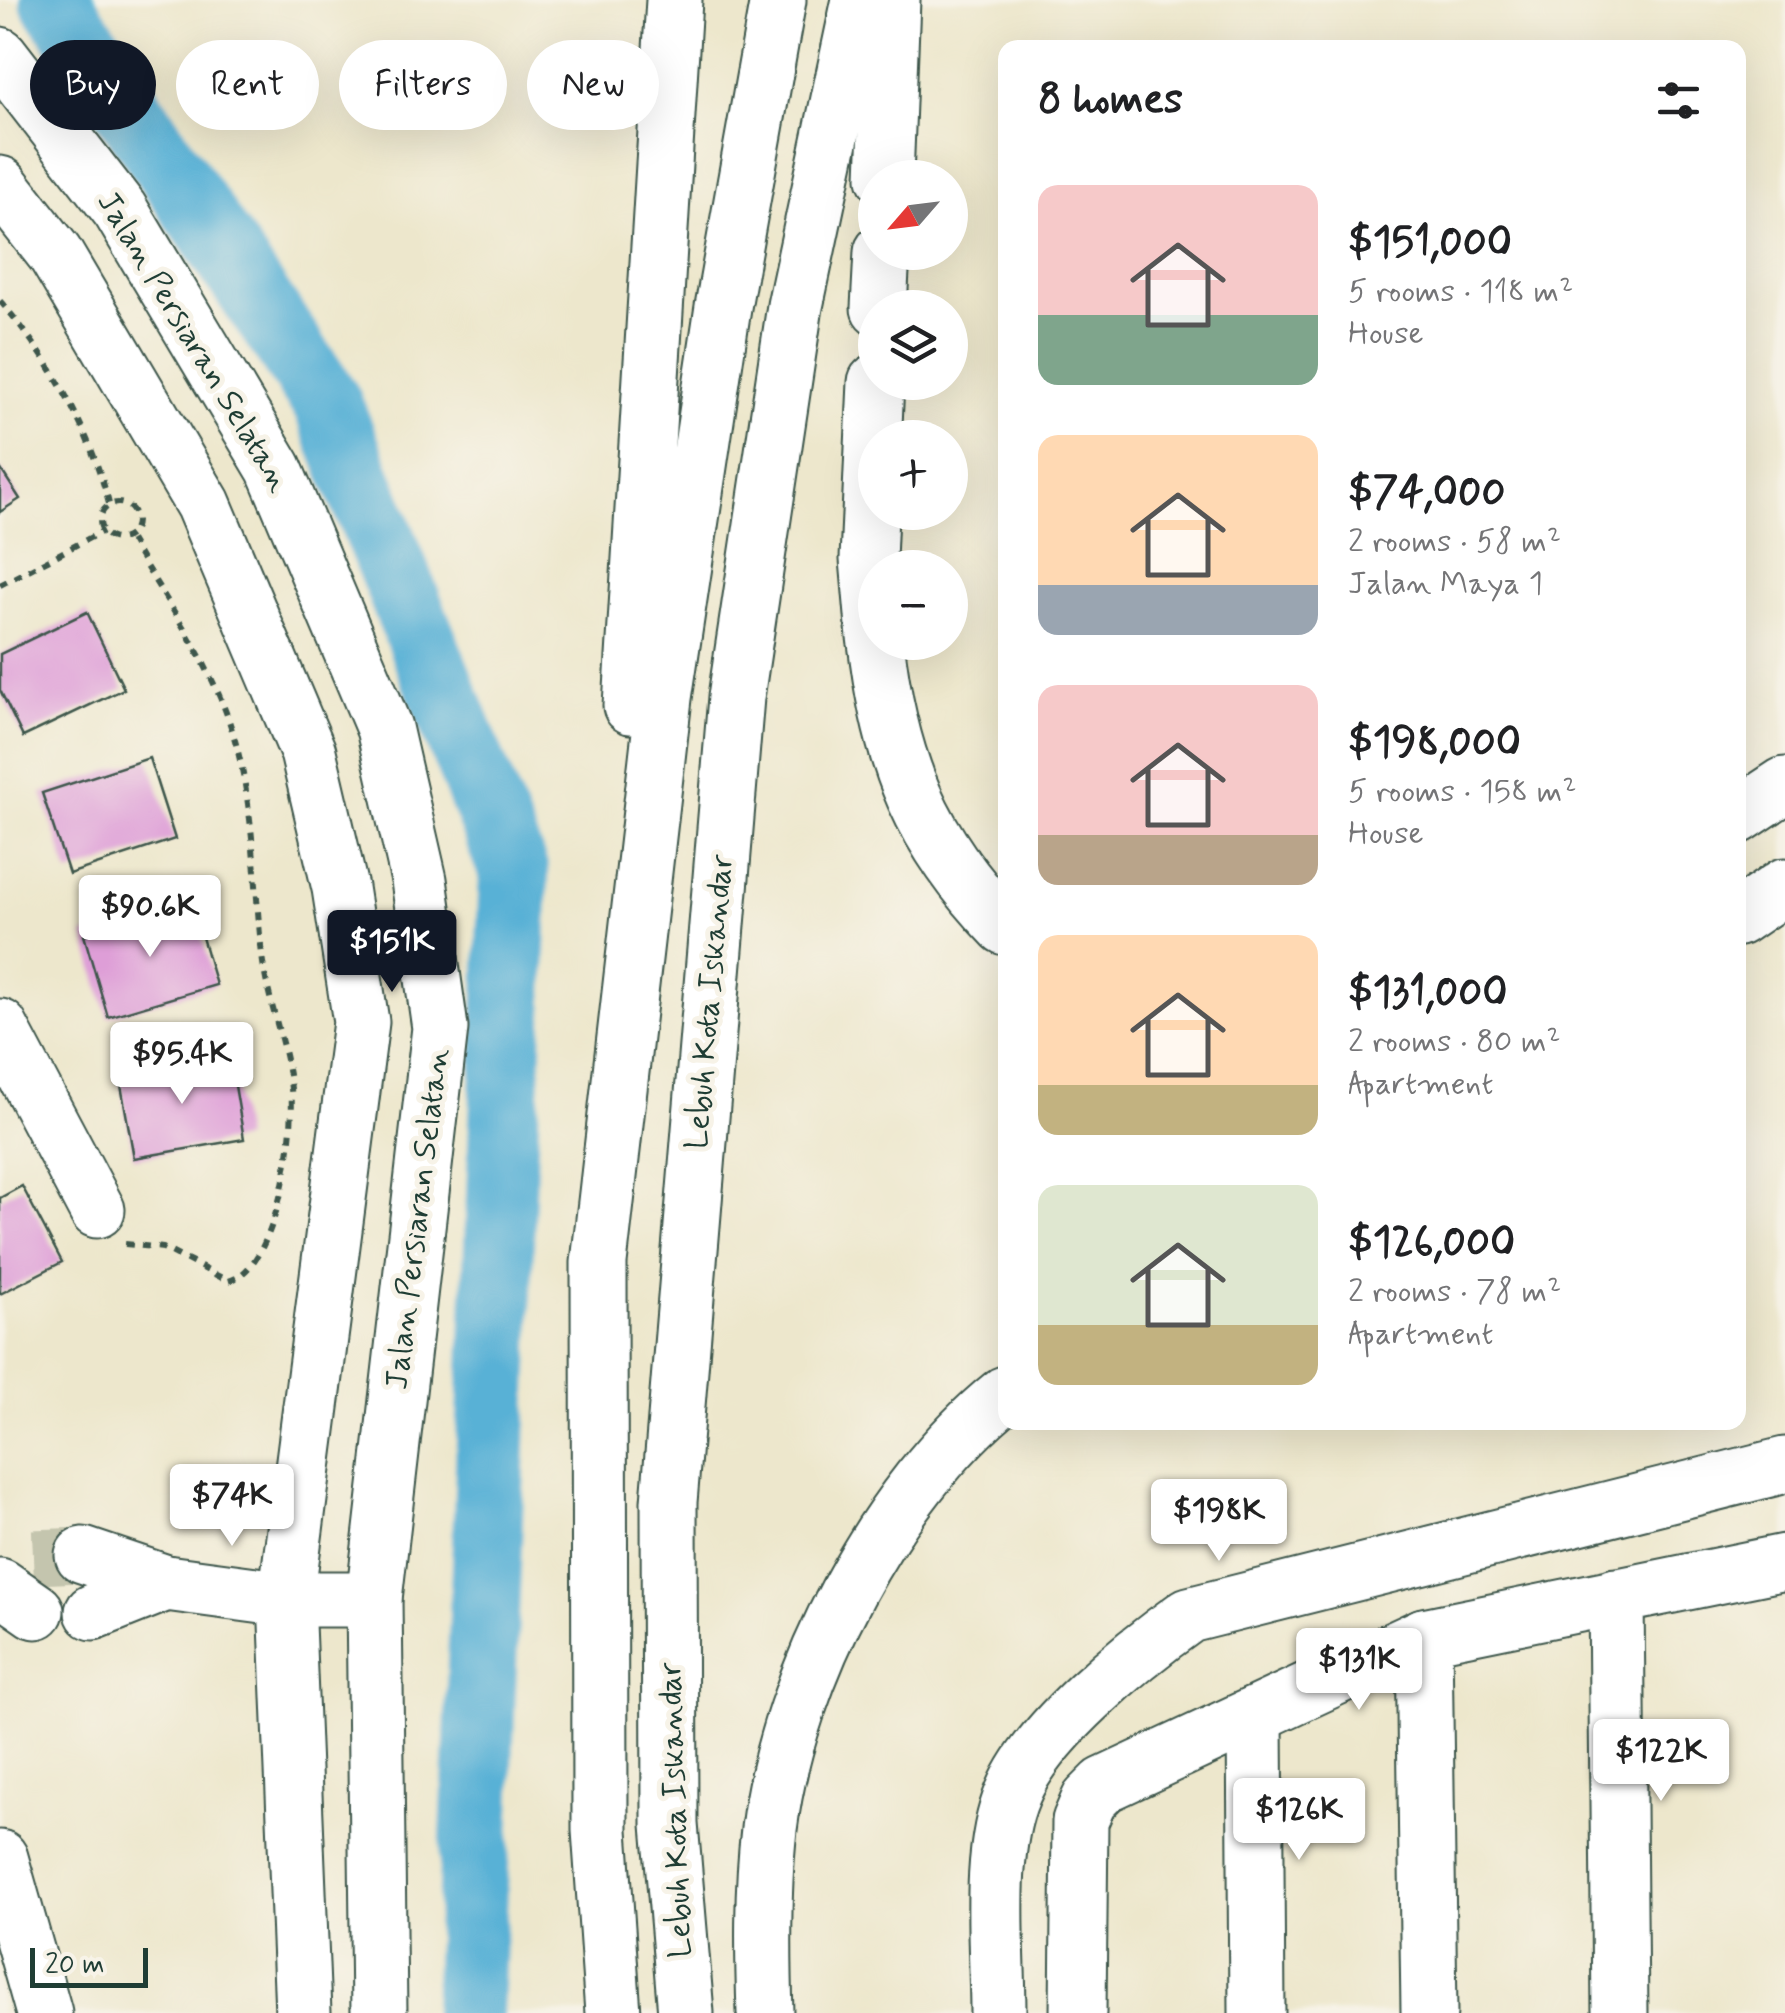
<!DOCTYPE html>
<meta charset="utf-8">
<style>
:root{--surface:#fff;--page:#f2f2f2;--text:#202124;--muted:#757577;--accent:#111827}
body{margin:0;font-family:Mynerve,sans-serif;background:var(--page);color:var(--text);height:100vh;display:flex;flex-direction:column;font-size:38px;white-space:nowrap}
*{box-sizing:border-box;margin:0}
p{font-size:32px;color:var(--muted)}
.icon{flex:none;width:55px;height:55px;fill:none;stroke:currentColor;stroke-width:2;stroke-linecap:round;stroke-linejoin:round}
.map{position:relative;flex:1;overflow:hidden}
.drawer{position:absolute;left:998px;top:40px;width:748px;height:1390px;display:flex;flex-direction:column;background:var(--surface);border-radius:20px;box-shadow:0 10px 40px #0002}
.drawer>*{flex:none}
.guide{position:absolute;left:30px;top:40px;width:818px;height:90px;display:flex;gap:20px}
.needle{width:65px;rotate:242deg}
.buttons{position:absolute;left:858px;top:160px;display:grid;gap:20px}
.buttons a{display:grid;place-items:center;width:110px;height:110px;border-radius:50%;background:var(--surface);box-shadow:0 10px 40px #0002;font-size:50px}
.scale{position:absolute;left:30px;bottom:25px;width:118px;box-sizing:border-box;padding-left:10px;border:5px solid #1f3d34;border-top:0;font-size:28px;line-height:35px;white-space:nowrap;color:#1f3d34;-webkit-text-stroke:8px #f7f3e8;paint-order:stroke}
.price{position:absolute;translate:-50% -85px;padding:0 22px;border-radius:10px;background:#fff;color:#222;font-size:32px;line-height:65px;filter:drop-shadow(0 2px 5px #0008)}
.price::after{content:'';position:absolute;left:50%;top:60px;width:30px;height:22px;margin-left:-15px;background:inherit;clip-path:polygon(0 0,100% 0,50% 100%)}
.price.current{background:var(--accent);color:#fff}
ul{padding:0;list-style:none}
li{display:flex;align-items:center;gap:30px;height:250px;padding:0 40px}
li span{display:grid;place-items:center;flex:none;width:280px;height:200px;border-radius:20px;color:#555}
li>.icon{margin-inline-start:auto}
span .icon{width:120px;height:120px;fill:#fffc;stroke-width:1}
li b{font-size:42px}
h2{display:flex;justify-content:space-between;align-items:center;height:120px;padding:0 40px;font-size:42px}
.pill{padding:0 35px;border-radius:45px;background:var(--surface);box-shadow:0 10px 40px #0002;font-size:35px;line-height:90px}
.pill.current{background:var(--accent);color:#fff}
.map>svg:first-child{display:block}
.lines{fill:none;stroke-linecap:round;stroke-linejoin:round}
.river{stroke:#59b1d6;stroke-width:70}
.building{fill:#de9ed7}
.minor-tunnel{stroke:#c4c5ae;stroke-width:55;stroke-dasharray:55 28;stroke-linecap:butt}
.minor-casing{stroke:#3e564b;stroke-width:59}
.highway-casing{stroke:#3e564b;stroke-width:59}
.path{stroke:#3e564b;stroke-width:6;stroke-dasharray:8 8;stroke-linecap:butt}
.minor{stroke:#fff;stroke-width:55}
.highway{stroke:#fff;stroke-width:55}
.labels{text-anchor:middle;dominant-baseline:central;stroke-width:10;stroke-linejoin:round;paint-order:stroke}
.street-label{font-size:32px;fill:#1f3d34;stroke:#f7f3e8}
</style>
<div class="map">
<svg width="1785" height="2013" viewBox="0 0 1785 2013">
<rect width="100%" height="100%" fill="#f7f3e8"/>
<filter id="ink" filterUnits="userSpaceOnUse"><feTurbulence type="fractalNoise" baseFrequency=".01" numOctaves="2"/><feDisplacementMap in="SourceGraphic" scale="20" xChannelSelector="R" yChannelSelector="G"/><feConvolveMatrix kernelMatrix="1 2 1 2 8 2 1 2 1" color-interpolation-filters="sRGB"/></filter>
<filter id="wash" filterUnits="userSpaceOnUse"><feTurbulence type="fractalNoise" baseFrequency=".0048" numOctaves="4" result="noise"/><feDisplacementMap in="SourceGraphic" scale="40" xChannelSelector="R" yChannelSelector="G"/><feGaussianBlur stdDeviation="2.25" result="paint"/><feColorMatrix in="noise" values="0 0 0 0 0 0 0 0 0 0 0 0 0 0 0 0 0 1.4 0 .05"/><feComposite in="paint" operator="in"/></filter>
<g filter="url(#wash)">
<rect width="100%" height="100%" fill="#ede7cc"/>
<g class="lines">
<!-- river -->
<polyline class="river" points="55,0 327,403 514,872 468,2013"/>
</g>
<g id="blocks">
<!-- building -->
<g class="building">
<polygon points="0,468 20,499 0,512"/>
<polygon points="87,612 124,689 23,737 0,690 0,654"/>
<polygon points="149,758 175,839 69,874 42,793"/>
<polygon points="192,903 216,985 108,1017 84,935"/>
<polygon points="230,1056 244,1139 134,1158 119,1074"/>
<polygon points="22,1186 62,1262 0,1294 0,1198"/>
</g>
</g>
</g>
<g filter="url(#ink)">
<use href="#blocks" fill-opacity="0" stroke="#3e564b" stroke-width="2.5"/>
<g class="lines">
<!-- minor-tunnel -->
<polyline class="minor-tunnel" points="33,1557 83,1555"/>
<!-- minor casing -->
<g class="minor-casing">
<g id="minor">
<polyline points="0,55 120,210 274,468 384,728 419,880 440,1028 374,1599 379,2013"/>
<polyline points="0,184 55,254 203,504 308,752 340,888 361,1022 286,1599 303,2013"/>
<polyline points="0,1027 97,1210"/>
<polyline points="83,1555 166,1583 286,1599 374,1599"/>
<polyline points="0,1586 36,1611"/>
<polyline points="1616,1596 1620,2013"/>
<polyline points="93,1612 166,1583"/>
<polyline points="1424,1636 1429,2013"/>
<polyline points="1255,1715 1257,2013"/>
<polyline points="0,1858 44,2013"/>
<path d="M998,2013C998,1947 987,1853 1013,1793C1038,1731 1134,1654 1189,1615L1785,1465"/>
<polyline points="1078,2013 1080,1821 1089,1800 1104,1785 1424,1636 1785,1562"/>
</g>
</g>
<!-- highway casing -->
<g class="highway-casing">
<g id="highway">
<polyline points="885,178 892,0"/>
<polyline points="879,308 882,252"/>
<polyline points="875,637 868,559 876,382"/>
<path d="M876,642C890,762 921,840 1005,927"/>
<polyline points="631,706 674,0"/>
<polyline points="1738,816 1785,785"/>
<polyline points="1738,918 1785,886"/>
<polyline points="613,2013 600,1830 599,1263 664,698 723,307 778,0"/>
<polyline points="686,2013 670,1824 669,1502 736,697 795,306 860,0"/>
<path d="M765,2013C763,1953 762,1889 769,1829C788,1676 884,1491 1005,1394"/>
</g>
</g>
<!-- path -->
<g class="path">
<path d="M0,301C49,356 91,432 109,504"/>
<circle cx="118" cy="521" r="18"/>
<polyline points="0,585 103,531"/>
<path d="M125,1244L163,1248L228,1281C278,1269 296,1132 291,1089C286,1044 267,1000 262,955C253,873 255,794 227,715C204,652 161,594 128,536"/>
</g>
<!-- minor -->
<use href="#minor" class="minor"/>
<!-- highway -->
<use href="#highway" class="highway"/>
</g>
</g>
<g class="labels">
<!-- street labels -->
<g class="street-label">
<text transform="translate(193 342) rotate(59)">Jalan Persiaran Selatan</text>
<text transform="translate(710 1002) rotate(-85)">Lebuh Kota Iskandar</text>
<text transform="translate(418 1219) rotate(-83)">Jalan Persiaran Selatan</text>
<text transform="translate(676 1810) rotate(-92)">Lebuh Kota Iskandar</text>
</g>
</g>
</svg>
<div class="buttons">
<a><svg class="needle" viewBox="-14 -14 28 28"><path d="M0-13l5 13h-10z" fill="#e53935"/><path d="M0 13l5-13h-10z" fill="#757577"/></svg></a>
<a><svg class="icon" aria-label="layers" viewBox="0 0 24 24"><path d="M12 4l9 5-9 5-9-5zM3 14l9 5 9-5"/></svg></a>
<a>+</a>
<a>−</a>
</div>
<div class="scale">20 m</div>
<b class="price" style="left:150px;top:960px">$90.6K</b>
<b class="price current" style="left:392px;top:995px">$151K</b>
<b class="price" style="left:182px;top:1107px">$95.4K</b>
<b class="price" style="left:232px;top:1549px">$74K</b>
<b class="price" style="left:1219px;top:1564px">$198K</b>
<b class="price" style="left:1359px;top:1713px">$131K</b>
<b class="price" style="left:1661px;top:1804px">$122K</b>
<b class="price" style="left:1299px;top:1863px">$126K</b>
<div class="guide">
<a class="pill current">Buy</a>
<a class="pill">Rent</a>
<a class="pill">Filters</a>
<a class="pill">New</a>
</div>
<section class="drawer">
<h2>8 homes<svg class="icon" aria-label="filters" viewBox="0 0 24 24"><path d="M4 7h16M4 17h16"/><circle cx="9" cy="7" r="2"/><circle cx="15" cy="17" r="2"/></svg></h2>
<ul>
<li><span style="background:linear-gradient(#f6c9c9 65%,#7fa58c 0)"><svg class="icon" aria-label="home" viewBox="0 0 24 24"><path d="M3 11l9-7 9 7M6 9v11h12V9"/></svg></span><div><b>$151,000</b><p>5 rooms · 118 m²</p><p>House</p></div></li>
<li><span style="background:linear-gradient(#ffd9b3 75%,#9aa5b1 0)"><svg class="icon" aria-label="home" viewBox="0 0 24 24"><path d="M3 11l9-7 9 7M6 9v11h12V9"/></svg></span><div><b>$74,000</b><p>2 rooms · 58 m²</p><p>Jalan Maya 1</p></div></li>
<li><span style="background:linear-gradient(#f6c9c9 75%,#b9a48a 0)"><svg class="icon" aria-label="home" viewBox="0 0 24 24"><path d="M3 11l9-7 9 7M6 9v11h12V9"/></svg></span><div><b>$198,000</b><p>5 rooms · 158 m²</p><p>House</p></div></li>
<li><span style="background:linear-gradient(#ffd9b3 75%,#c2b280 0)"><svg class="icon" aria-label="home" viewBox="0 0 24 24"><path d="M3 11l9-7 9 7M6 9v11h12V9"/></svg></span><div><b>$131,000</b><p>2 rooms · 80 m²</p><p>Apartment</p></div></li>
<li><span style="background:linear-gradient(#dfe7d0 70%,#c2b280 0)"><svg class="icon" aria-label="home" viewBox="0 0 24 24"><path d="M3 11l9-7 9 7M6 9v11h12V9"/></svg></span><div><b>$126,000</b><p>2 rooms · 78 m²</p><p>Apartment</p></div></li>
</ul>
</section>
</div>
